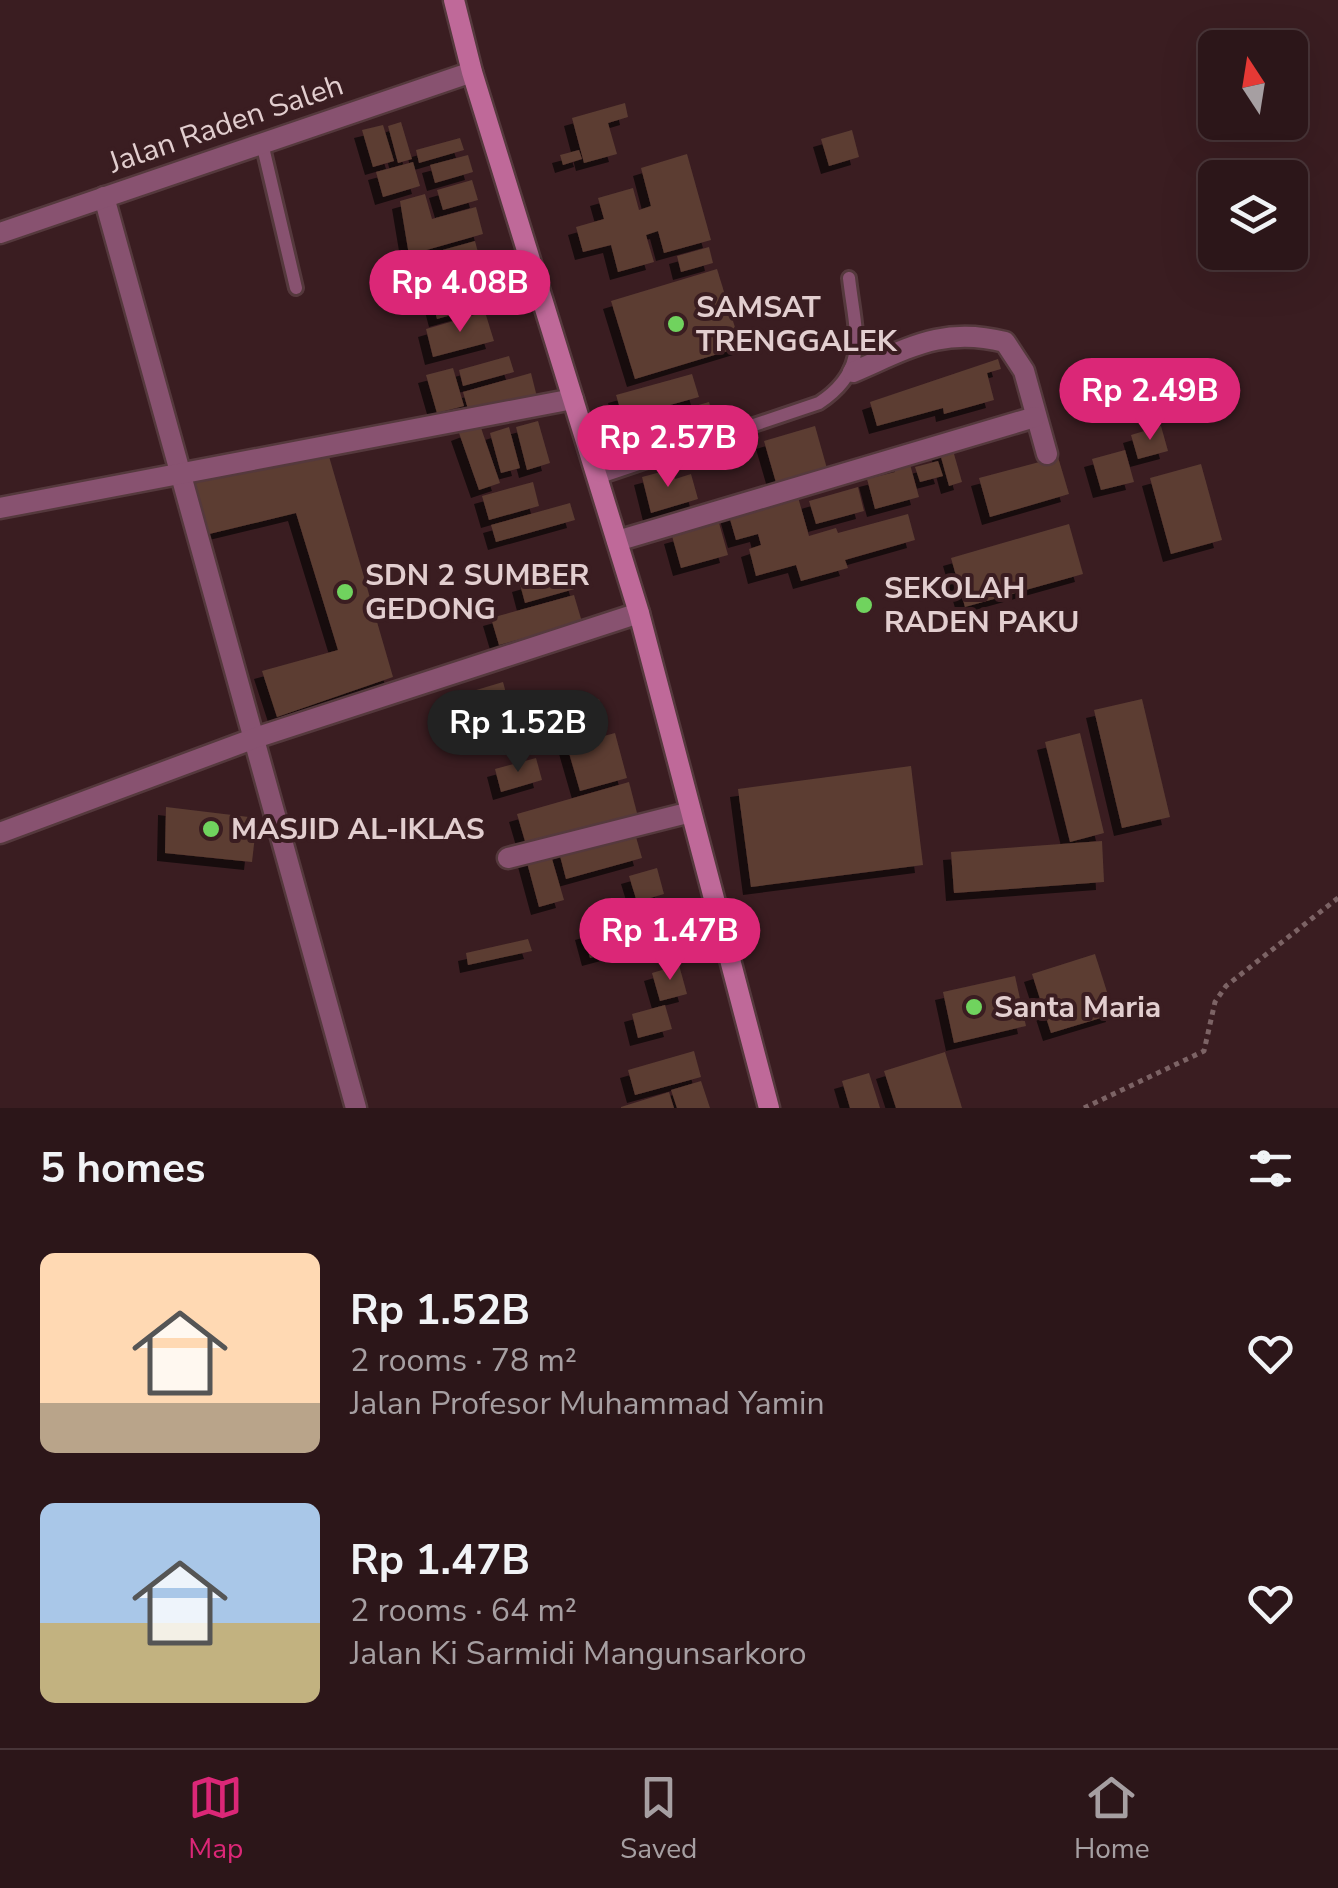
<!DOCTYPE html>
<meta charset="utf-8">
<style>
:root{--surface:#2c1619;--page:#341f22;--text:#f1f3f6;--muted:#a69fa2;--line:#483538;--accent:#db2777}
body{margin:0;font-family:"Nunito Sans",sans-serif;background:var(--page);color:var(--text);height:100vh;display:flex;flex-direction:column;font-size:38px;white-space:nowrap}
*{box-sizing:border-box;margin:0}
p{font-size:32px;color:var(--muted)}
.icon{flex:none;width:55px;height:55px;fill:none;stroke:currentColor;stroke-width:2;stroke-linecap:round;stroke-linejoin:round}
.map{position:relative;height:1108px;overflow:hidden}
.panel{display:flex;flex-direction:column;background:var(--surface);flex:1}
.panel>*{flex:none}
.needle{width:65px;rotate:348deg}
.tools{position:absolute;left:1198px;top:30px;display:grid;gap:20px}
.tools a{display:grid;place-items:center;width:110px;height:110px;border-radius:15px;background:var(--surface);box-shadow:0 10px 40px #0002,0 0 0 2px var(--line);font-size:50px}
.price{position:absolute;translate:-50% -85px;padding:0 22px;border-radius:35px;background:var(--accent);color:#fff;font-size:32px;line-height:65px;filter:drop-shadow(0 2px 5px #0008)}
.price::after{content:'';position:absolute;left:50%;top:60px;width:30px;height:22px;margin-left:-15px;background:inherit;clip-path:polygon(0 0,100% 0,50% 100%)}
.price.selected{background:#222;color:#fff}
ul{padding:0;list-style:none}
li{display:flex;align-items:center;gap:30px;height:250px;padding:0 40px}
li span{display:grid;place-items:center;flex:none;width:280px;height:200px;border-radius:15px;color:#555}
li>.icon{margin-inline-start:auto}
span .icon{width:120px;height:120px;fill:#fffc;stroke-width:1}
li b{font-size:42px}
h2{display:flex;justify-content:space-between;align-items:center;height:120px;padding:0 40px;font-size:42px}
.menu{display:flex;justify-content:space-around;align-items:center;height:140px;border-top:2px solid var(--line);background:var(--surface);font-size:28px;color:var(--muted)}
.menu a{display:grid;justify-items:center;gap:5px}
.menu .selected{color:var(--accent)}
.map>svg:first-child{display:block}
.building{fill:#5b3d33;filter:url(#shadow)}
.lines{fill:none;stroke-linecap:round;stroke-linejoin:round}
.lane-casing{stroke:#55393d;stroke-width:18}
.street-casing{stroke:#55393d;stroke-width:25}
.secondary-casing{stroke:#55393d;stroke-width:25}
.path{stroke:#7c6365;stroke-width:5;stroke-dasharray:5 5;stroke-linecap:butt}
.lane{stroke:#885270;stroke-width:12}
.street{stroke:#885270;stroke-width:20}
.secondary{stroke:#bf6999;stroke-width:20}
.poi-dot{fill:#70d35e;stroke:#3a1d21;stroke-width:4}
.labels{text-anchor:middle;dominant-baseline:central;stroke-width:8;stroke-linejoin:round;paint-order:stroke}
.street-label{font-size:30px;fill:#e2cecf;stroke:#3a1d21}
.poi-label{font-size:30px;font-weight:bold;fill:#e2cecf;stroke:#3a1d21;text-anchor:start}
</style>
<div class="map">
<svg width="1338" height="1108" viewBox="0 0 1338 1108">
<defs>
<filter id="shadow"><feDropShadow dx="-8" dy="8" stdDeviation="0" flood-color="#0009"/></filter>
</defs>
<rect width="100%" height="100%" fill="#3a1d21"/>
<!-- building -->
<g class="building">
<polygon points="625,103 628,117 608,123 617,154 584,163 572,118"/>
<polygon points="401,122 412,159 398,163 388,126"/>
<polygon points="383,125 394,161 373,167 362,130"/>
<polygon points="852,130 859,157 829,166 821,139"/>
<polygon points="460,138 464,150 419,163 416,150"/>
<polygon points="579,150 582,159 563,165 560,155"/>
<polygon points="687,154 711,240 664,253 658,231 646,235 654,262 618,272 611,245 583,252 576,227 604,219 598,198 633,188 639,210 651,206 641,168"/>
<polygon points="468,155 473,172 435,183 430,165"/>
<polygon points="413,162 420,186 383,197 376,172"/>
<polygon points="472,180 478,200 443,210 437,190"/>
<polygon points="425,194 432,219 476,207 483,234 409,255 400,201"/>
<polygon points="475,241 480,260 408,280 403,261"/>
<polygon points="709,247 713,263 681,272 677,256"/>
<polygon points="473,268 478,284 419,301 414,285"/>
<polygon points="717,269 741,347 635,379 611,301"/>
<polygon points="471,290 476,308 437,319 432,300"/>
<polygon points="485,312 494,341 433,357 426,329"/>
<polygon points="509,356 514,372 463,386 459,370"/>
<polygon points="998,359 1001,369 987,373 994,400 944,414 943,408 877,426 870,402"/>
<polygon points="453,368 464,406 437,413 426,375"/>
<polygon points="531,373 537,397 470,416 463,392"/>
<polygon points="692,374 699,397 623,418 616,395"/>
<polygon points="709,402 717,431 634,455 626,426"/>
<polygon points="538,421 550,463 527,470 516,427"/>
<polygon points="480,425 500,483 479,490 459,433"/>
<polygon points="815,426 828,472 777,486 764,441"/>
<polygon points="1161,426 1168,451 1138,459 1131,435"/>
<polygon points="509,427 520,468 501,473 490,433"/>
<polygon points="326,446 393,677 277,717 262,671 338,650 296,513 205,535 191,473"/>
<polygon points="952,447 962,482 949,486 939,450"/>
<polygon points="1125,450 1134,482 1101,490 1092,459"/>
<polygon points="908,457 919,497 875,509 867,479 895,472 892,462"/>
<polygon points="1058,457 1069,494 990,517 979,478"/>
<polygon points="938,461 943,476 920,482 915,467"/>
<polygon points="1201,464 1222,540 1171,554 1150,478"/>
<polygon points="672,469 675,479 691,474 698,499 651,513 642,477"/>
<polygon points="533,482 539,506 489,520 482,496"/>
<polygon points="858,487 864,511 816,524 809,501"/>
<polygon points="796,490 809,536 836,528 838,533 908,514 915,540 845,560 848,568 801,581 796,565 756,576 749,549 761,545 758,534 736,540 727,509"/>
<polygon points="570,503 575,520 496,542 491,525"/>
<polygon points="719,523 728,555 681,568 672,536"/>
<polygon points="1069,524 1083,574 965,607 951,558"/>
<polygon points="573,569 578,588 525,603 520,584"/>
<polygon points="574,595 582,622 499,645 491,618"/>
<polygon points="503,682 516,730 486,738 473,691"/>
<polygon points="599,699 606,726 552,741 544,714"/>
<polygon points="1142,699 1170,817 1122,828 1094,710"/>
<polygon points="615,733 627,778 580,791 567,746"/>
<polygon points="1080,733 1104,833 1070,842 1045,742"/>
<polygon points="536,758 542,780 501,792 495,769"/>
<polygon points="911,766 923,865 751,887 738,789"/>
<polygon points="629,782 638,817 527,848 517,814"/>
<polygon points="166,807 257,818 252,862 165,853"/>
<polygon points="634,830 642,858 566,879 559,852"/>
<polygon points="1102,841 1104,882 954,893 951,852"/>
<polygon points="550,852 564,900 539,907 526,859"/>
<polygon points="657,868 664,894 637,902 629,876"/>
<polygon points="653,912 661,939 590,958 583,932"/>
<polygon points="528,939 532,951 468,965 466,953"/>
<polygon points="1095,954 1114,1014 1051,1033 1032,974"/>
<polygon points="679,965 687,994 660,1001 652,973"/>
<polygon points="1015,976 1026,1026 954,1043 943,992"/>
<polygon points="665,1005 672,1029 638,1038 632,1014"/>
<polygon points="694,1051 701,1077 635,1095 628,1070"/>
<polygon points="945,1052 962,1108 896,1108 884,1071"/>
<polygon points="869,1073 880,1108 850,1108 842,1081"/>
<polygon points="701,1081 710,1108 677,1108 671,1090"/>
<polygon points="669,1092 674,1108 621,1108 621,1107"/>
</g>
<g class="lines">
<!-- lane casing -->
<g class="lane-casing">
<g id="lane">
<polyline points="262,143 296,288"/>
<path d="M597,478L819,403C871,369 855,332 849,278"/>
</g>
</g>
<!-- street casing -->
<g class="street-casing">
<g id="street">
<polyline points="104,197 356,1108"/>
<polyline points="0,233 472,72"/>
<path d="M853,372C909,348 943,326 1005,342L1024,371L1047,454"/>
<polyline points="0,508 573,399"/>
<polyline points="617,541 1035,417"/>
<polyline points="0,833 255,738 639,613"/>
<polyline points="508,858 691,812"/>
</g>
</g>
<!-- secondary casing -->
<g class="secondary-casing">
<polyline id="secondary" points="454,0 472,72 639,613 769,1108"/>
</g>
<!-- path -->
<polyline class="path" points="1084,1108 1204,1051 1215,1002 1226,986 1338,898"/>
<!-- lane -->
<use href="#lane" class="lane"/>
<!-- street -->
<use href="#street" class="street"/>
<!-- secondary -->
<use href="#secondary" class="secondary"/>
</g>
<!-- markers -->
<g class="poi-dot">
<circle cx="676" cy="324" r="10"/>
<circle cx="345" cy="592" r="10"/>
<circle cx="864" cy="605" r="10"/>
<circle cx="211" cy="829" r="10"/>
<circle cx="974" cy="1007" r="10"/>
</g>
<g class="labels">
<!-- street labels -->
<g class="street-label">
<text transform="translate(226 124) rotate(-19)">Jalan Raden Saleh</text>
</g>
<!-- poi labels -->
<g class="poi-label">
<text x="696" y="307">SAMSAT<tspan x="696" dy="34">TRENGGALEK</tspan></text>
<text x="365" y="575">SDN 2 SUMBER<tspan x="365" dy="34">GEDONG</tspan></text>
<text x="884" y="588">SEKOLAH<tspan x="884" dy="34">RADEN PAKU</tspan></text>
<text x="231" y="829">MASJID AL-IKLAS</text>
<text x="994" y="1007">Santa Maria</text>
</g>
</g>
</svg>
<div class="tools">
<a><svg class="needle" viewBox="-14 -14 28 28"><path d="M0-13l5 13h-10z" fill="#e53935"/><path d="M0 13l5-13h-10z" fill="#a69fa2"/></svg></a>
<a><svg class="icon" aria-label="layers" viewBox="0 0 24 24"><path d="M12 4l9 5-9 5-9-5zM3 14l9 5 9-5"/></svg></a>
</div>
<b class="price" style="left:460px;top:335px">Rp 4.08B</b>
<b class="price" style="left:1150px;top:443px">Rp 2.49B</b>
<b class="price" style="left:668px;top:490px">Rp 2.57B</b>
<b class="price selected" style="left:518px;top:775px">Rp 1.52B</b>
<b class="price" style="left:670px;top:983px">Rp 1.47B</b>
</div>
<section class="panel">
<h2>5 homes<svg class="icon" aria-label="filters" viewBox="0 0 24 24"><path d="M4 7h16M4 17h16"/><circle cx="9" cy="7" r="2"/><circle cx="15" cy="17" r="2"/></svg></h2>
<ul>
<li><span style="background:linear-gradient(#ffd9b3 75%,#b9a48a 0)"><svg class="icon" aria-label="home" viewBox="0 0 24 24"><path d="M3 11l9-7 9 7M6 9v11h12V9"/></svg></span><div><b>Rp 1.52B</b><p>2 rooms · 78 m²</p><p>Jalan Profesor Muhammad Yamin</p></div><svg class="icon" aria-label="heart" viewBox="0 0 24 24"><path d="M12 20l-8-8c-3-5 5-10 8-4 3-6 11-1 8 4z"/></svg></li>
<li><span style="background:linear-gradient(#a9c7e8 60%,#c2b280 0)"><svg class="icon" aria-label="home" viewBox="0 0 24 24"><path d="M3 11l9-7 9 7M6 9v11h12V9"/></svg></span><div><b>Rp 1.47B</b><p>2 rooms · 64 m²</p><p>Jalan Ki Sarmidi Mangunsarkoro</p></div><svg class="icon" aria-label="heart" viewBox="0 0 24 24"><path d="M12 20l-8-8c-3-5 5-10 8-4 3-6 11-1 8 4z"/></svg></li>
</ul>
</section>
<nav class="menu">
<a class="selected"><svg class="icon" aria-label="map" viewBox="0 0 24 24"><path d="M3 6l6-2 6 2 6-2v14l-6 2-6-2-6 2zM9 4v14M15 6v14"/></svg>Map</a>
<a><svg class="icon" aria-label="saved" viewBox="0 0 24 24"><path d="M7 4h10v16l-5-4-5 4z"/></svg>Saved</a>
<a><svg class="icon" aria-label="home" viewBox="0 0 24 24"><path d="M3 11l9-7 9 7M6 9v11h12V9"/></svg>Home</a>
</nav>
